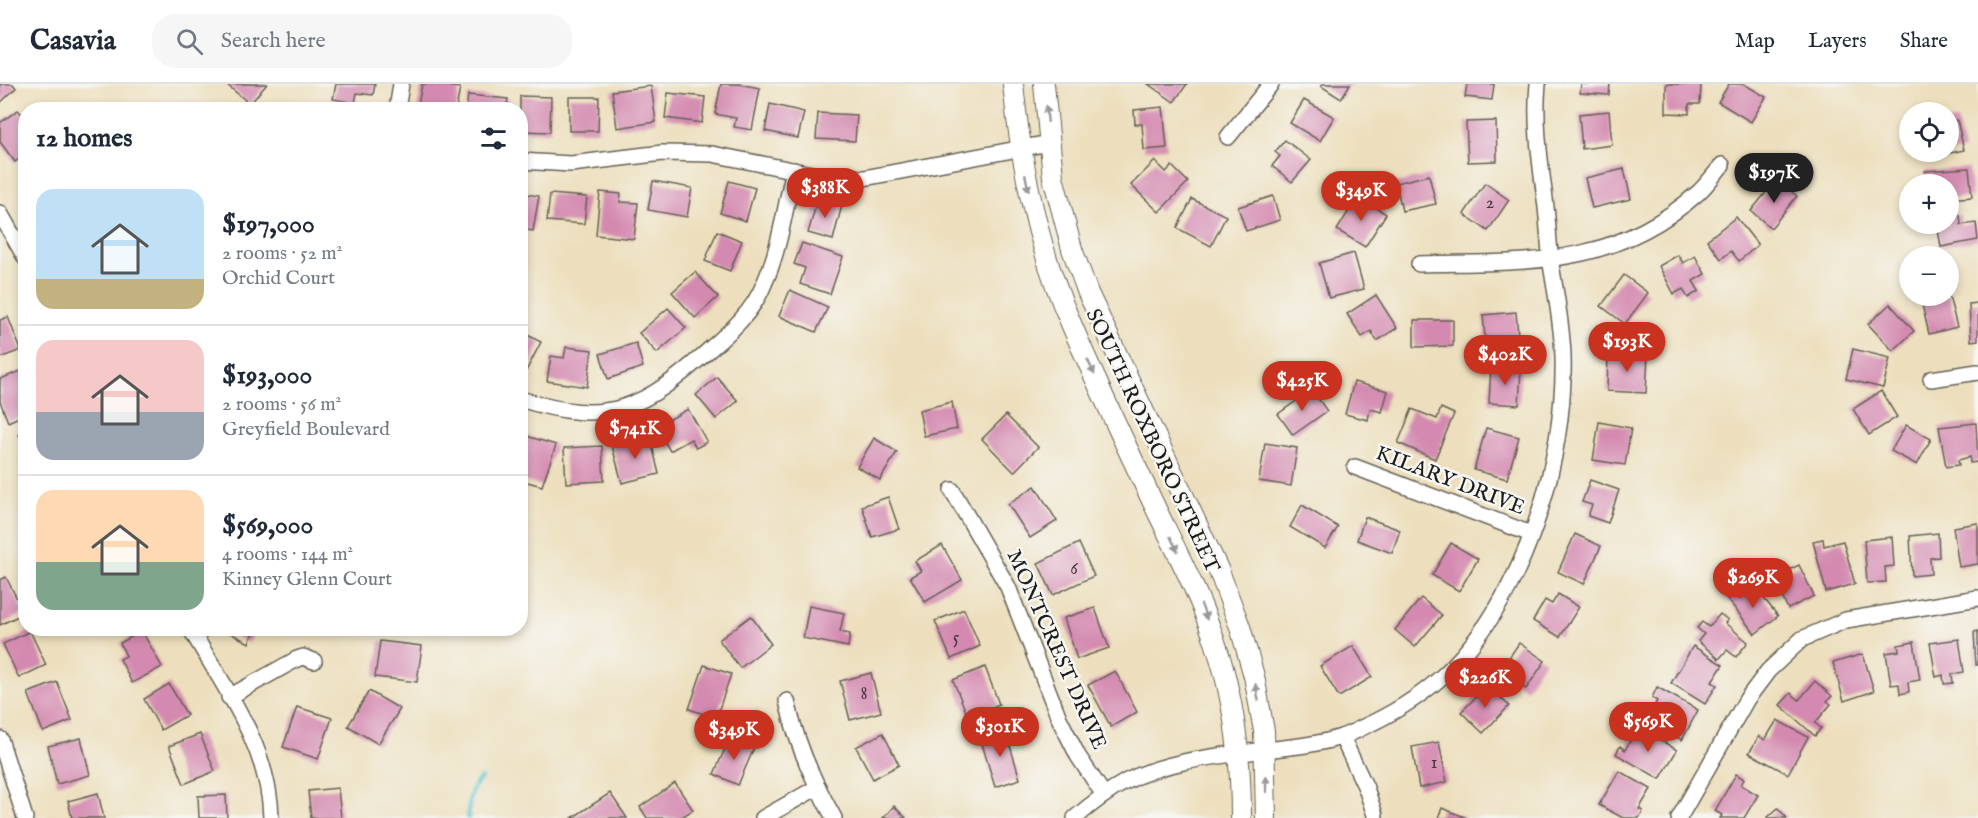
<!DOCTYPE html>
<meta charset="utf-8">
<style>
:root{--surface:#fff;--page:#f6f6f7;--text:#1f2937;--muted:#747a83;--line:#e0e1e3;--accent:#c8321e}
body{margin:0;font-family:"IM FELL English",serif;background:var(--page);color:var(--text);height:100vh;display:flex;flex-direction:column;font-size:22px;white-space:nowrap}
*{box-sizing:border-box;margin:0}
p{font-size:20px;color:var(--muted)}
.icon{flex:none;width:33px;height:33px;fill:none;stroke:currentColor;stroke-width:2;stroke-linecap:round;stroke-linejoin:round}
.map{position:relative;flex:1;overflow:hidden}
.details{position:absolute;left:18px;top:18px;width:510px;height:534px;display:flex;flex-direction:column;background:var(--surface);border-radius:24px;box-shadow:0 3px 9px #0003}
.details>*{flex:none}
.buttons{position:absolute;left:1899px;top:18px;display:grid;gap:12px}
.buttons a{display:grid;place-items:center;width:60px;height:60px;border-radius:50%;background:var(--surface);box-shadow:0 3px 9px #0003;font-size:30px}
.price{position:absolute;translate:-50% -51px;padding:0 14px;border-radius:21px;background:var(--accent);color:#fff;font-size:20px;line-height:39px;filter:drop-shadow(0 2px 3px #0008)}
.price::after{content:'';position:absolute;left:50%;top:36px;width:18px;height:14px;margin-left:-9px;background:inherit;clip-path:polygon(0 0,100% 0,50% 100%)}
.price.current{background:#222;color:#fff}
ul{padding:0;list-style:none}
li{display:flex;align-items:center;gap:18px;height:150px;padding:0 18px}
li+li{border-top:2px solid var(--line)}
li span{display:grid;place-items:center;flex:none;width:168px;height:120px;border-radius:18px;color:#555}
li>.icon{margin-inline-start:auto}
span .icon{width:72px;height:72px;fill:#fffc;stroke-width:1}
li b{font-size:26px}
h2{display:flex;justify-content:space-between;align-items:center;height:72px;padding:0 18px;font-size:26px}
header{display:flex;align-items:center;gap:36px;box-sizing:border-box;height:84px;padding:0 30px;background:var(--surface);border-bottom:2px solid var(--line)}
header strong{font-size:28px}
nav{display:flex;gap:33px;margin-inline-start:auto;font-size:21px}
.search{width:420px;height:54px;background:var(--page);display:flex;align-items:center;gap:15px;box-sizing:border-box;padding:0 21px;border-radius:24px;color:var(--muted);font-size:22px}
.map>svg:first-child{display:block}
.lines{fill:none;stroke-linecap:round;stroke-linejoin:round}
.stream{stroke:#59c4d4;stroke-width:4.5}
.building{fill:#d48ab0}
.minor-casing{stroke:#656054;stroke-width:18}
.tertiary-casing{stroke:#656054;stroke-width:22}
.minor{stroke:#fff;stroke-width:15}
.tertiary{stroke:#fff;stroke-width:20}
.oneway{fill:#999}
.labels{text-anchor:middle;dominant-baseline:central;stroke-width:5;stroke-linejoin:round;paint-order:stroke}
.number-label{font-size:18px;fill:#4a3841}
.street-label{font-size:21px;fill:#1c1c1c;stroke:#f6f6f2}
</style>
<header>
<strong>Casavia</strong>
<div class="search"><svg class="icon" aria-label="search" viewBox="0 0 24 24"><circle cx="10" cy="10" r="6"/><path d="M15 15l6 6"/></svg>Search here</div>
<nav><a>Map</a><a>Layers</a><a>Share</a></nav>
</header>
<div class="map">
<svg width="1978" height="734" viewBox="0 0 1978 734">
<rect width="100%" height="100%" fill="#f6f6f2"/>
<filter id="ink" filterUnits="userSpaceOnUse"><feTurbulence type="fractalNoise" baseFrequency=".0167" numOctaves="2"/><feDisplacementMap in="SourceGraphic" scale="12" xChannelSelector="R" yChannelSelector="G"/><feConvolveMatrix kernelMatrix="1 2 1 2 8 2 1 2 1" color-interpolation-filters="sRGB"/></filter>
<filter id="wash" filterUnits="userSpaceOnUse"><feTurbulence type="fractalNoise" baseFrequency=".008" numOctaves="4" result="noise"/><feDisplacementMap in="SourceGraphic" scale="24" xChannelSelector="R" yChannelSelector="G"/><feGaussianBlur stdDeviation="1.35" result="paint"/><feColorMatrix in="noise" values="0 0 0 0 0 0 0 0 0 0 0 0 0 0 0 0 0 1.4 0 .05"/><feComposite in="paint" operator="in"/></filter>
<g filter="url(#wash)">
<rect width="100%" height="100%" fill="#eddfbd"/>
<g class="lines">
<!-- stream -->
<path class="stream" d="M468,734C469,718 469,705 481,694"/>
</g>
<g id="blocks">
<!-- building -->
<g class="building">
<polygon points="0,0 13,0 16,4 0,19"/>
<polygon points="226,0 267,0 250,20"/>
<polygon points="336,0 375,0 373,11 357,9 355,19 333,15"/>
<polygon points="422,0 435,0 460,4 456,26 417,26"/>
<polygon points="721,0 739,0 760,4 752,46 734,43 736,34 715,30"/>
<polygon points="1148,0 1187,0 1174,18"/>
<polygon points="1322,0 1350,0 1341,15 1321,2"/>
<polygon points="1467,0 1494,0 1492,16 1465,13"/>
<polygon points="1581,0 1610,0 1609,11 1580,9"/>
<polygon points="1666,0 1701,0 1700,20 1689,20 1689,30 1666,29"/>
<polygon points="1729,0 1744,0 1766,13 1751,38 1718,18"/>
<polygon points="651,2 656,38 617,44 612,7"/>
<polygon points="668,9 705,13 702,39 665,34"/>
<polygon points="468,11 508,15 506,26 466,26"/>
<polygon points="520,12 551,13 550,48 520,47"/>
<polygon points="569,13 599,13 598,47 569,47"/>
<polygon points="1304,16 1334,33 1320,57 1290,39"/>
<polygon points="770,20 804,28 798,54 765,47"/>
<polygon points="1163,23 1167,64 1144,66 1142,40 1135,40 1134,26"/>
<polygon points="18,26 26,35 26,70 15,78 0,58 0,39"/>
<polygon points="1609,27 1612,61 1582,65 1579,30"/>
<polygon points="818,29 857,31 855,57 816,55"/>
<polygon points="1957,36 1964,66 1924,75 1922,68 1948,68 1948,38"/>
<polygon points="1496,37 1497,77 1468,78 1466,38"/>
<polygon points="1285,56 1311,76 1292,98 1272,82 1280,72 1275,68"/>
<polygon points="1155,77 1166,88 1172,82 1188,98 1159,128 1131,101"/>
<polygon points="1969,84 1972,113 1948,115 1948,100 1926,100 1925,87"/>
<polygon points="1624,85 1631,115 1592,124 1585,94"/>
<polygon points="1429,91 1436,120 1402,127 1396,99"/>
<polygon points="1777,95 1797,112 1771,144 1751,127"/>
<polygon points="653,97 692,104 687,133 648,126"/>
<polygon points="729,97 755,104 746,137 720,129"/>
<polygon points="1485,99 1509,116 1488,147 1464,130"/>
<polygon points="600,108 621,110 620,118 638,119 634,155 596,151"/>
<polygon points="520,109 539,112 533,147 520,145"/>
<polygon points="550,110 587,113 584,140 547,137"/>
<polygon points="1273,112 1280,136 1246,147 1238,123"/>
<polygon points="1358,112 1386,130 1365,163 1337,146"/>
<polygon points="818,114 842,121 833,156 808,149"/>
<polygon points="1192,115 1226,132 1211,162 1177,144"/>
<polygon points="1960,131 1961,141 1976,139 1978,156 1941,163 1937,140 1948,140 1948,133"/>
<polygon points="1736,133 1758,161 1739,177 1731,167 1721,175 1707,156"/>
<polygon points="717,147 742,157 730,187 705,177"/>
<polygon points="802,159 843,173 830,210 800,200 805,184 794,180"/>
<polygon points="1354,169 1364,205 1329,214 1319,179"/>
<polygon points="1678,171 1683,179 1695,172 1705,190 1693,197 1699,207 1688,214 1683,205 1674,210 1659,182"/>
<polygon points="695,188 718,213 695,234 672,208"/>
<polygon points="1624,191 1648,209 1625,240 1601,222"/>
<polygon points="790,206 828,223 816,248 779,232"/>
<polygon points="1376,211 1397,244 1377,257 1371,247 1362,253 1347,230"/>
<polygon points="1920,212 1949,212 1957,243 1929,250"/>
<polygon points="1978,219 1978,256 1971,257 1969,220"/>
<polygon points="1890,220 1914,247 1893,267 1868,240"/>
<polygon points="668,224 686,244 657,269 639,249"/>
<polygon points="1516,228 1519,263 1486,266 1483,231"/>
<polygon points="8,233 21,266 0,274 0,236"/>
<polygon points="1414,236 1453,236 1453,262 1414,263"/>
<polygon points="520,247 541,258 526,287 520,284"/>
<polygon points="636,259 643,283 608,295 600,270"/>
<polygon points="566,263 592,266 587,303 547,297 551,272 564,274"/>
<polygon points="1853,265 1890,274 1883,304 1846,295"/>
<polygon points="1608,269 1648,270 1646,309 1607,307"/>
<polygon points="1491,282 1521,284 1519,321 1489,319"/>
<polygon points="26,285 26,330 8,338 0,317 0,295"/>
<polygon points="717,293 738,317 716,335 696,311"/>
<polygon points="1354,298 1388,307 1382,328 1370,325 1368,336 1345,330"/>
<polygon points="1312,306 1327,327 1293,351 1278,330"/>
<polygon points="1881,307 1897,333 1869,351 1853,325"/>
<polygon points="952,318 957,345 924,352 919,326"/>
<polygon points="1441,324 1454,330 1435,375 1398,359 1412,325 1437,335"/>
<polygon points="688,325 707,358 696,364 691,355 670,367 656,343"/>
<polygon points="1006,331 1038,363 1014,388 982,355"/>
<polygon points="1599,338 1631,344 1625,381 1593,376"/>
<polygon points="1976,339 1978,378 1970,379 1970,373 1958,376 1959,381 1946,383 1939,343"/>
<polygon points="1906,341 1931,355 1917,381 1891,367"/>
<polygon points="1486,344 1519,353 1507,395 1474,386"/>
<polygon points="26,348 26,366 19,351"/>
<polygon points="520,350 556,361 542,402 520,396"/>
<polygon points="632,353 634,362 651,357 659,390 622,399 611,358"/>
<polygon points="874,354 897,368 880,396 857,383"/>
<polygon points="1265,359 1297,364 1291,402 1259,397"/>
<polygon points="602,362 604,397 566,399 564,364"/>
<polygon points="1590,396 1619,406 1608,439 1588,432 1592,421 1582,418"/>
<polygon points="1035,402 1057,437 1030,454 1008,420"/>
<polygon points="888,413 899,445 872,453 862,422"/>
<polygon points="1302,421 1338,443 1325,464 1290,443"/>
<polygon points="1365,433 1400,446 1392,469 1357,456"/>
<polygon points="1978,439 1978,480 1959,483 1953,443"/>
<polygon points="1938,449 1939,473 1930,474 1931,490 1912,492 1910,452"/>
<polygon points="1575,450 1601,462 1584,500 1558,488"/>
<polygon points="1892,453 1894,482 1885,483 1886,498 1867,499 1864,456"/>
<polygon points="1823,455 1824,462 1843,457 1855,500 1826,508 1813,457"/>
<polygon points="1079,459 1094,492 1053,511 1038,479"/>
<polygon points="1451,459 1478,475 1459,507 1432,491"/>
<polygon points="942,461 962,496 925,518 910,493 921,487 915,477"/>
<polygon points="1776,479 1781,490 1799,481 1814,512 1788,525 1768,484"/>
<polygon points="6,493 24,529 0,541 0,496"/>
<polygon points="1754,502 1778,532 1755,550 1725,512 1731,506 1739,515"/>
<polygon points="1558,510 1579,523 1560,553 1533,537 1545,516 1552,520"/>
<polygon points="1421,514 1442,531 1415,563 1395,546"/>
<polygon points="809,522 844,529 840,548 850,550 848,563 803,554"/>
<polygon points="1095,524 1109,564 1077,575 1064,534"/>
<polygon points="964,525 980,562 951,575 935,537"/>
<polygon points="1720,530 1728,536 1725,539 1748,558 1736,573 1727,566 1719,575 1698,557 1704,550 1697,544 1702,538 1709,543"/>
<polygon points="751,532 771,560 740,584 719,556"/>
<polygon points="221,544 256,544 249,559"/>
<polygon points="30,547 46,581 19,594 3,560"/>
<polygon points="142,547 162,583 132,599 120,575 126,572 120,559"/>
<polygon points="1978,547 1978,581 1976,581 1974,548"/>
<polygon points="1959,555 1964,588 1952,590 1953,599 1944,600 1943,591 1936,593 1930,559"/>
<polygon points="380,557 422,562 417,598 375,593"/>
<polygon points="1914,558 1920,596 1908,598 1909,608 1900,610 1899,600 1891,601 1886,569 1899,567 1898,561"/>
<polygon points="1519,559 1545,577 1526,605 1500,587"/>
<polygon points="1353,562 1372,593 1339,613 1320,582"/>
<polygon points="1693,562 1723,581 1712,598 1717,601 1705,620 1671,599"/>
<polygon points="1863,570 1874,607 1844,617 1833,579"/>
<polygon points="704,581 731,590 716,634 689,625"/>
<polygon points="985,583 999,620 968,633 953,596"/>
<polygon points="1115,587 1137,628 1111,643 1088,601"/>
<polygon points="871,589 881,628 850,636 840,597"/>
<polygon points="1815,597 1832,612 1827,617 1831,620 1815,639 1821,644 1815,652 1780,621 1791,609 1799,616"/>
<polygon points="57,598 72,636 43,648 28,609"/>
<polygon points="169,600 187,631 161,646 144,615"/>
<polygon points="1488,601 1509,622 1483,649 1461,628"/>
<polygon points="1657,603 1698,626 1682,656 1646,636 1657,617 1652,614"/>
<polygon points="369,607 400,625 378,660 348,642"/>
<polygon points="297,623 332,634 318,675 283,663"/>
<polygon points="1777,636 1808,653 1788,690 1749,669 1759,652 1765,656"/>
<polygon points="1638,643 1677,666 1660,695 1616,670 1620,662 1625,666"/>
<polygon points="1005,645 1020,695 995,703 980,653"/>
<polygon points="883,649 899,681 873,695 856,663"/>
<polygon points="200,650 215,687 184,700 169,662"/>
<polygon points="730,653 754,664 738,701 714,690"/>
<polygon points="81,654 90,691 57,700 48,662"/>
<polygon points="1439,658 1447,698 1419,704 1412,663"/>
<polygon points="1619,687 1651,705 1639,725 1643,727 1639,734 1623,734 1599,721"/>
<polygon points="1736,690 1744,695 1741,701 1758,711 1744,734 1720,734 1722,731 1715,727"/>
<polygon points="675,699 693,726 680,734 647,734 640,723"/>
<polygon points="338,704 341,734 311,734 308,707"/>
<polygon points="98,709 104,734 72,734 68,717"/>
<polygon points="610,709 627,734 572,734"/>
<polygon points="226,711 227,734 199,734 198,712"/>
<polygon points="894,722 906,734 883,734"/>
<polygon points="1442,724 1467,734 1438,734"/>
<polygon points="1778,724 1787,734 1767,734"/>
</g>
</g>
</g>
<g filter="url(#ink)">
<use href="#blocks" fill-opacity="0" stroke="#656054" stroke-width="1.5"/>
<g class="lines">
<!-- minor casing -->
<g class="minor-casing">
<g id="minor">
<polyline points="397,26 401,0"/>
<polyline points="1228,53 1271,0"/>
<polyline points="520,77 571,80 663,69 712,70 822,92 864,94 1049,59"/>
<polyline points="0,129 26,175"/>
<path d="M1419,180C1526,177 1612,186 1699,108C1707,100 1715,90 1722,81"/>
<polyline points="1931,295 1978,288"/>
<path d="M520,315C609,343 643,325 709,266C731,247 753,228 764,200C780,165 785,123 794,86"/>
<polyline points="1355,383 1531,450"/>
<polyline points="952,406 1008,503 1059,634 1078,672 1104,711"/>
<path d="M190,544C224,603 270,664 271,734"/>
<polyline points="229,613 297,575 303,573 314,577"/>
<path d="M787,617C796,658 813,697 834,734"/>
<polyline points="1342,653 1366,704 1375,731"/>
<polyline points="0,655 25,734"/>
<polyline points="763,734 818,703"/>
<path d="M1075,734C1090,721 1107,708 1125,698C1167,676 1219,672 1265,666C1290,663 1317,661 1341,653C1351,650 1360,644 1370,640C1399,626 1427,608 1450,585C1525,510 1566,376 1563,272C1562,241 1556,211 1551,180C1549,161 1548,142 1546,123C1541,82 1534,41 1538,0"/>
<polyline points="1679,734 1747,615 1768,587 1802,555 1846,536 1978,514"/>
</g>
</g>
<!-- tertiary casing -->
<g class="tertiary-casing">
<g id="tertiary">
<path d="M1013,0C1021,81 1037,162 1070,237C1097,301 1127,364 1157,427C1179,472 1202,516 1217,564C1235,619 1241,677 1241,734"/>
<polyline points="1044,0 1053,93 1072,165 1088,209 1219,487 1240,543 1254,592 1264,647 1266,734"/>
</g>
</g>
<!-- minor -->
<use href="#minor" class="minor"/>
<!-- tertiary -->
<use href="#tertiary" class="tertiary"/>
</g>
<!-- one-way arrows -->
<defs><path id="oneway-solid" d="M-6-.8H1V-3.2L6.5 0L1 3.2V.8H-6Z" transform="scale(1.5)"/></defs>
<g class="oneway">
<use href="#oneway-solid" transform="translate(1047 30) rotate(-95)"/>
<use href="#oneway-solid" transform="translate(1027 99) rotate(78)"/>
<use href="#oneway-solid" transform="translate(1091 283) rotate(65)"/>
<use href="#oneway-solid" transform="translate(1174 460) rotate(64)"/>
<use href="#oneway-solid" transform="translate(1204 528) rotate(69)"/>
<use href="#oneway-solid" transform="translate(1257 608) rotate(-101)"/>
<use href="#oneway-solid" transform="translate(1266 700) rotate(-91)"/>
</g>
</g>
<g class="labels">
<!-- number labels -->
<g class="number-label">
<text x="1490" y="119">2</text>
<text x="1074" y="485">6</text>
<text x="956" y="554">5</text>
<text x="864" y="610">8</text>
<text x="1434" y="679">1</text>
</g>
<!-- street labels -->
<g class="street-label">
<text transform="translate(1152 357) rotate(65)">SOUTH ROXBORO STREET</text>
<text transform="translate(1450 397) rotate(21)">KILARY DRIVE</text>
<text transform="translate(1056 566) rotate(66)">MONTCREST DRIVE</text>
</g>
</g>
</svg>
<div class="buttons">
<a><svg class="icon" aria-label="locate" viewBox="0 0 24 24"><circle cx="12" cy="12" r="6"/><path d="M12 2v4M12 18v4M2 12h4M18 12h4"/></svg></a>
<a>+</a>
<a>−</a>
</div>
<b class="price current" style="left:1774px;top:120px">$197K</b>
<b class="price" style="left:825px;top:135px">$388K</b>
<b class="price" style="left:1361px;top:138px">$349K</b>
<b class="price" style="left:1627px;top:289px">$193K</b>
<b class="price" style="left:1505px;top:302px">$402K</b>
<b class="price" style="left:1302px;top:328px">$425K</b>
<b class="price" style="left:635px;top:376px">$741K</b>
<b class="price" style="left:1753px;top:525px">$269K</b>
<b class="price" style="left:1485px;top:625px">$226K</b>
<b class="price" style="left:1648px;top:669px">$569K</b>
<b class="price" style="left:1000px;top:674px">$301K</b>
<b class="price" style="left:734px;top:677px">$349K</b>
<section class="details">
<h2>12 homes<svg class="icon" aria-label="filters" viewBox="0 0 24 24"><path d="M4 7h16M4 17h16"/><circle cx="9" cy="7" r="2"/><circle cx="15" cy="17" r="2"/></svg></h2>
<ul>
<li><span style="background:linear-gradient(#bfe0f5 75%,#c2b280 0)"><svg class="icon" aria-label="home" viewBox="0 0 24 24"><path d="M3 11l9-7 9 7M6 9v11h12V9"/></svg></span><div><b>$197,000</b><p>2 rooms · 52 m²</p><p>Orchid Court</p></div></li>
<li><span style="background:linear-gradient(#f6c9c9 60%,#9aa5b1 0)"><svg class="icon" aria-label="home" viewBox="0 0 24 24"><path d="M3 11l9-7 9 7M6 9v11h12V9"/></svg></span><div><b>$193,000</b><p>2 rooms · 56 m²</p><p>Greyfield Boulevard</p></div></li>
<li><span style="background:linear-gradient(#ffd9b3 60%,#7fa58c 0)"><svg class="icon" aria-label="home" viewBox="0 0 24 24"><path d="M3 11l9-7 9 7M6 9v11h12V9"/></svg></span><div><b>$569,000</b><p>4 rooms · 144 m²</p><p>Kinney Glenn Court</p></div></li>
</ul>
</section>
</div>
